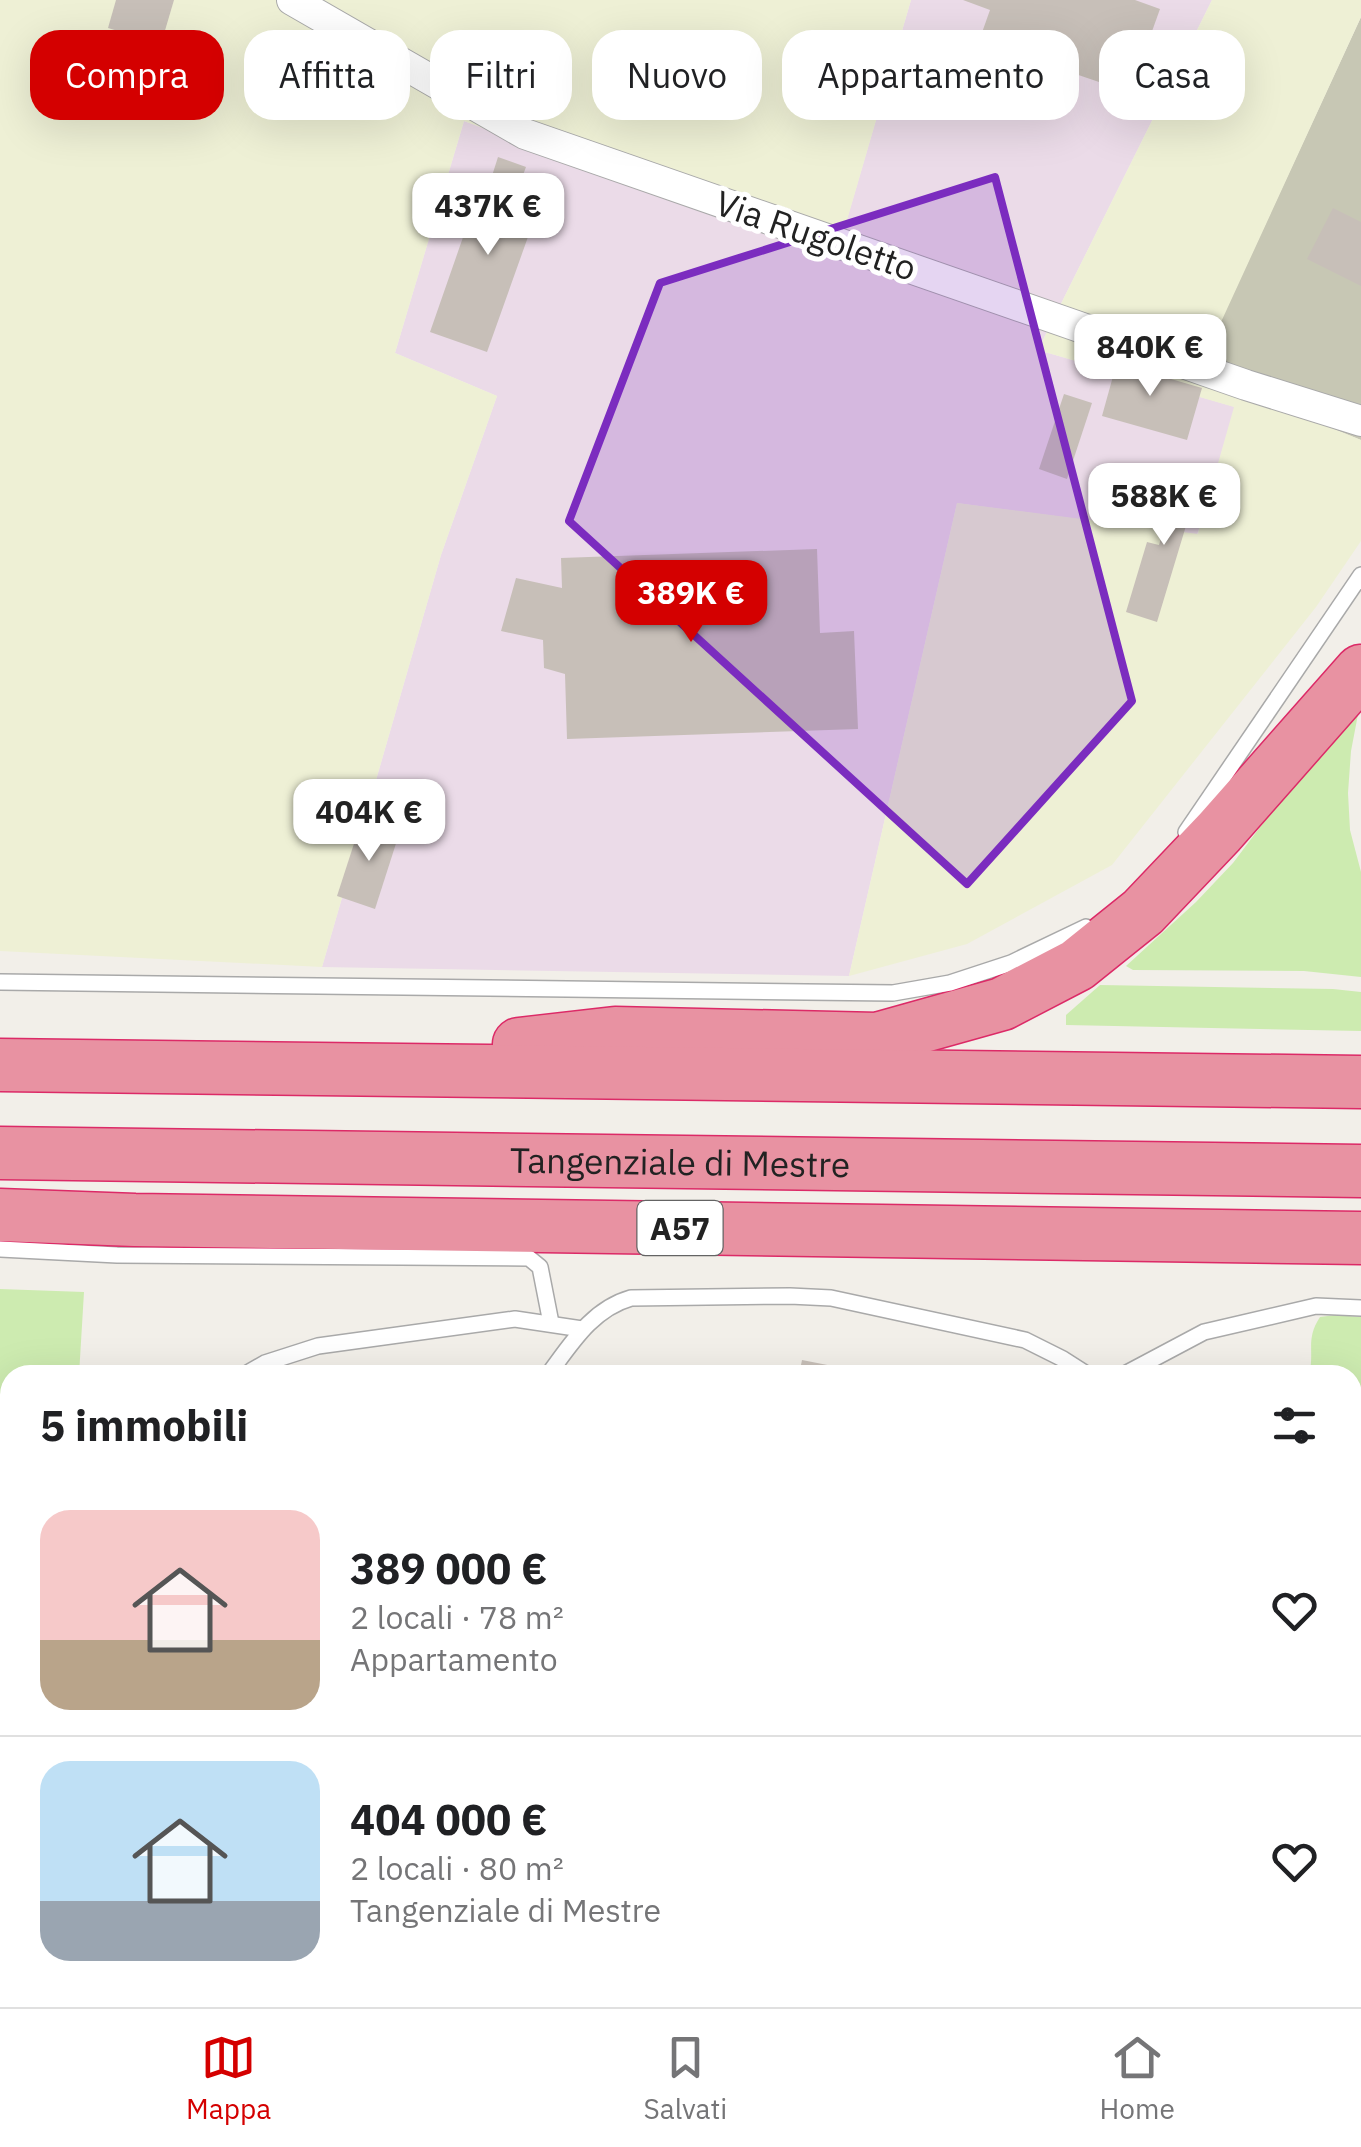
<!DOCTYPE html>
<html lang="it">
<meta charset="utf-8">
<style>
:root{--surface:#fff;--page:#f6f6f6;--text:#202124;--muted:#757577;--line:#e0e0e0;--accent:#d40000}
body{margin:0;font-family:"IBM Plex Sans",sans-serif;background:var(--page);color:var(--text);height:100vh;display:flex;flex-direction:column;font-size:38px;white-space:nowrap}
*{box-sizing:border-box;margin:0}
p{font-size:32px;color:var(--muted)}
.icon{flex:none;width:55px;height:55px;fill:none;stroke:currentColor;stroke-width:2;stroke-linecap:round;stroke-linejoin:round}
.map{position:relative;flex:1;overflow:hidden}
.details{position:absolute;left:0px;top:1365px;width:1362px;height:642px;display:flex;flex-direction:column;background:var(--surface);border-radius:30px 30px 0 0;box-shadow:0 10px 40px #0002}
.details>*{flex:none}
.guide{position:absolute;left:30px;top:30px;width:1302px;height:90px;display:flex;gap:20px}
.price{position:absolute;translate:-50% -85px;padding:0 22px;border-radius:20px;background:#fff;color:#222;font-size:32px;line-height:65px;filter:drop-shadow(0 2px 5px #0008)}
.price::after{content:'';position:absolute;left:50%;top:60px;width:30px;height:22px;margin-left:-15px;background:inherit;clip-path:polygon(0 0,100% 0,50% 100%)}
.price.current{background:var(--accent);color:#fff}
ul{padding:0;list-style:none}
li{display:flex;align-items:center;gap:30px;height:250px;padding:0 40px}
li+li{border-top:2px solid var(--line)}
li span{display:grid;place-items:center;flex:none;width:280px;height:200px;border-radius:30px;color:#555}
li>.icon{margin-inline-start:auto}
span .icon{width:120px;height:120px;fill:#fffc;stroke-width:1}
li b{font-size:42px}
h2{display:flex;justify-content:space-between;align-items:center;height:120px;padding:0 40px;font-size:42px}
.chip{padding:0 35px;border-radius:30px;background:var(--surface);box-shadow:0 10px 40px #0002;font-size:35px;line-height:90px}
.chip.current{background:var(--accent);color:#fff}
.dock{display:flex;justify-content:space-around;align-items:center;height:140px;border-top:2px solid var(--line);background:var(--surface);font-size:28px;color:var(--muted)}
.dock a{display:grid;justify-items:center;gap:5px}
.dock .current{color:var(--accent)}
.map>svg:first-child{display:block}
.industrial{fill:#ebdbe8}
.construction{fill:#c7c7b4}
.farmland{fill:#eef0d5}
.grass{fill:#cdebb0}
.building{fill:#c7bfb8}
.lines{fill:none;stroke-linecap:round;stroke-linejoin:round}
.lane-casing{stroke:#a9a9a9;stroke-width:18}
.street-casing{stroke:#a9a9a9;stroke-width:32}
.highway-casing{stroke:#dc2a67;stroke-width:55}
.lane{stroke:#fff;stroke-width:15}
.street{stroke:#fff;stroke-width:30}
.highway{stroke:#e892a2;stroke-width:52}
.marked{fill:#7b2cbf;fill-opacity:0.2;stroke:#7b2cbf;stroke-width:8;stroke-linejoin:round}
.labels{text-anchor:middle;dominant-baseline:central;stroke-width:10;stroke-linejoin:round;paint-order:stroke}
.shield{fill:#fff;stroke:#646464;stroke-width:2.5}
.shield-label{font-size:32px;font-weight:bold;fill:#222}
.street-label{font-size:35px;fill:#222;stroke:#fff}
</style>
<div class="map">
<svg width="1361" height="2007" viewBox="0 0 1361 2007">
<rect width="100%" height="100%" fill="#f2efe9"/>
<!-- industrial -->
<polygon class="industrial" points="911,0 1212,0 1038,350 1235,407 1197,535 957,503 849,976 322,967 441,555 497,396 395,353 464,121 836,257"/>
<!-- construction -->
<polygon class="construction" points="1361,17 1361,440 1240,391 1198,370"/>
<!-- farmland -->
<g class="farmland">
<polygon points="0,0 911,0 836,258 464,121 395,353 497,396 441,555 322,967 0,951"/>
<polygon points="1212,0 1361,0 1361,17 1199,370 1240,391 1361,440 1361,541 1316,607 1112,865 967,944 849,976 957,503 1198,534 1234,407 1038,350"/>
<polygon points="1353,1837 1361,1838 1361,2007 210,2007 211,1998 1352,1998"/>
</g>
<!-- grass -->
<g class="grass">
<polygon points="1359,709 1351,751 1348,793 1350,830 1361,872 1361,977 1304,971 1133,970 1126,966 1196,902 1233,863 1331,733"/>
<polygon points="1100,985 1333,989 1361,992 1361,1031 1066,1025 1066,1015"/>
<polygon points="0,1289 84,1292 79,1375 10,1375 10,1998 59,1998 58,2007 0,2007"/>
<path d="M1335,1315L1361,1317V1613L1352,1607V1375H1309C1315,1351 1305,1340 1320,1317Z"/>
</g>
<!-- building -->
<g class="building">
<polygon points="116,0 174,0 161,44 108,28"/>
<polygon points="963,0 1135,0 1160,9 1141,62 1109,52 1099,82 979,41 990,10"/>
<polygon points="134,58 162,68 152,97 124,88"/>
<polygon points="498,157 526,167 520,183 544,192 487,352 430,332 484,177 491,179"/>
<polygon points="1333,208 1361,222 1361,286 1307,259"/>
<polygon points="1120,351 1150,359 1147,372 1202,388 1187,440 1102,416"/>
<polygon points="1064,394 1092,403 1067,479 1039,469"/>
<polygon points="1172,467 1201,476 1157,622 1126,612 1147,542 1159,545 1172,501 1162,498"/>
<polygon points="1123,498 1148,504 1142,524 1119,517"/>
<polygon points="817,549 820,633 854,631 858,729 567,739 565,674 544,668 543,640 501,631 516,578 562,588 561,558"/>
<polygon points="362,819 400,831 375,909 337,896"/>
<polygon points="802,1360 868,1373 868,1375 799,1375"/>
<polygon points="562,1998 599,1998 597,2007"/>
</g>
<g class="lines">
<!-- lane casing -->
<g class="lane-casing">
<g id="lane">
<polyline points="1186,832 1361,575"/>
<polyline points="0,982 893,993 950,983 1011,963 1086,927"/>
<polyline points="0,1249 117,1255 529,1258 540,1267 551,1323"/>
<polyline points="244,1375 265,1363 318,1346 515,1319 582,1329"/>
<path d="M548,1375C571,1344 592,1309 631,1298L790,1296L831,1298L1025,1340L1063,1359L1088,1375"/>
<polyline points="1123,1375 1204,1332 1316,1306 1361,1308"/>
<polyline points="1352,1789 1361,1792"/>
<polyline points="85,1998 87,2007"/>
</g>
</g>
<!-- street casing -->
<g class="street-casing">
<polyline id="street" points="292,0 525,134 1246,385 1361,421"/>
</g>
<!-- highway casing -->
<g class="highway-casing">
<g id="highway">
<polyline points="519,1044 615,1033 877,1039 1002,1004 1077,965 1143,912 1219,832 1361,671"/>
<polyline points="0,1065 1361,1082"/>
<path id="s1" d="M0,1153L1361,1171"/>
<polyline points="0,1215 135,1220 1361,1238"/>
<polyline points="1352,1664 1361,1668"/>
<polyline points="1352,1732 1361,1735"/>
<polyline points="132,1998 132,2007"/>
<polyline points="181,1998 183,2007"/>
</g>
</g>
<!-- lane -->
<use href="#lane" class="lane"/>
<!-- street -->
<use href="#street" class="street"/>
<!-- highway -->
<use href="#highway" class="highway"/>
</g>
<!-- marked area -->
<path class="marked" d="M995,177L1132,701L967,884L569,521L660,283Z"/>
<g class="labels">
<!-- shield labels -->
<rect class="shield" x="637.5" y="1201" width="85" height="54" rx="8"/>
<g class="shield-label">
<text x="680" y="1228">A57</text>
</g>
<!-- street labels -->
<g class="street-label">
<text transform="translate(816 235) rotate(19)">Via Rugoletto</text>
<text stroke="none"><textPath href="#s1" startOffset="680">Tangenziale di Mestre</textPath></text>
</g>
</g>
</svg>
<b class="price" style="left:488px;top:258px">437K €</b>
<b class="price" style="left:1150px;top:399px">840K €</b>
<b class="price" style="left:1164px;top:548px">588K €</b>
<b class="price current" style="left:691px;top:645px">389K €</b>
<b class="price" style="left:369px;top:864px">404K €</b>
<div class="guide">
<a class="chip current">Compra</a>
<a class="chip">Affitta</a>
<a class="chip">Filtri</a>
<a class="chip">Nuovo</a>
<a class="chip">Appartamento</a>
<a class="chip">Casa</a>
</div>
<section class="details">
<h2>5 immobili<svg class="icon" aria-label="filters" viewBox="0 0 24 24"><path d="M4 7h16M4 17h16"/><circle cx="9" cy="7" r="2"/><circle cx="15" cy="17" r="2"/></svg></h2>
<ul>
<li><span style="background:linear-gradient(#f6c9c9 65%,#b9a48a 0)"><svg class="icon" aria-label="home" viewBox="0 0 24 24"><path d="M3 11l9-7 9 7M6 9v11h12V9"/></svg></span><div><b>389 000 €</b><p>2 locali · 78 m²</p><p>Appartamento</p></div><svg class="icon" aria-label="heart" viewBox="0 0 24 24"><path d="M12 20l-8-8c-3-5 5-10 8-4 3-6 11-1 8 4z"/></svg></li>
<li><span style="background:linear-gradient(#bfe0f5 70%,#9aa5b1 0)"><svg class="icon" aria-label="home" viewBox="0 0 24 24"><path d="M3 11l9-7 9 7M6 9v11h12V9"/></svg></span><div><b>404 000 €</b><p>2 locali · 80 m²</p><p>Tangenziale di Mestre</p></div><svg class="icon" aria-label="heart" viewBox="0 0 24 24"><path d="M12 20l-8-8c-3-5 5-10 8-4 3-6 11-1 8 4z"/></svg></li>
</ul>
</section>
</div>
<nav class="dock">
<a class="current"><svg class="icon" aria-label="map" viewBox="0 0 24 24"><path d="M3 6l6-2 6 2 6-2v14l-6 2-6-2-6 2zM9 4v14M15 6v14"/></svg>Mappa</a>
<a><svg class="icon" aria-label="saved" viewBox="0 0 24 24"><path d="M7 4h10v16l-5-4-5 4z"/></svg>Salvati</a>
<a><svg class="icon" aria-label="home" viewBox="0 0 24 24"><path d="M3 11l9-7 9 7M6 9v11h12V9"/></svg>Home</a>
</nav>
